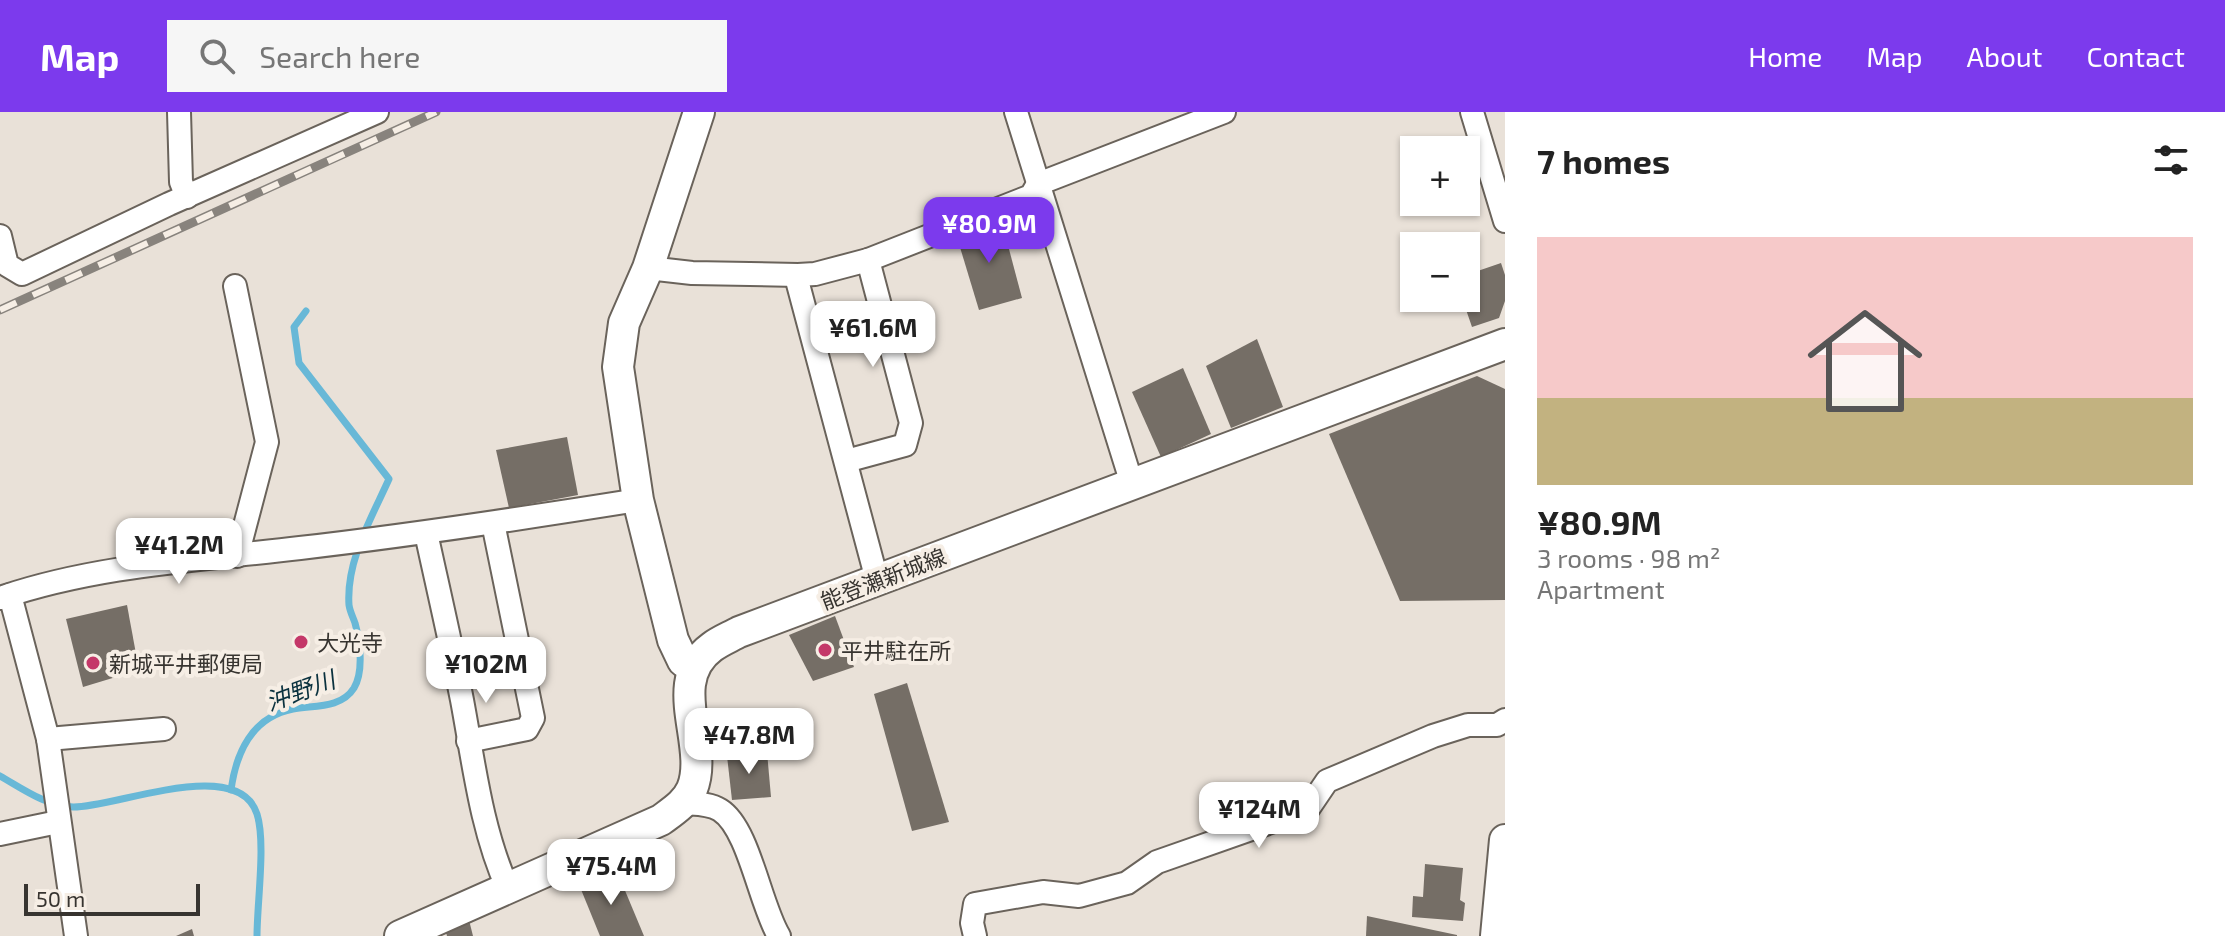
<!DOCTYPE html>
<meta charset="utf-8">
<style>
:root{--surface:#fff;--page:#f6f6f6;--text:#222;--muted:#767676;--accent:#7c3aed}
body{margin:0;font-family:"Exo 2","Noto Sans JP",sans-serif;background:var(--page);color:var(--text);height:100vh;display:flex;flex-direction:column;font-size:30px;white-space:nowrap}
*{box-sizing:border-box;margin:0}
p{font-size:26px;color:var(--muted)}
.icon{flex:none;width:44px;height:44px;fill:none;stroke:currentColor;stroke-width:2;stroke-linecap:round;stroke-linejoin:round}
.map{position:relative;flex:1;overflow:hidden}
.panel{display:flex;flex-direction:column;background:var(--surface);width:720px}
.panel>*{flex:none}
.tools{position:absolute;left:1400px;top:24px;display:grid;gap:16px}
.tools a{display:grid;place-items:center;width:80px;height:80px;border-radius:0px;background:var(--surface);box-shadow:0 2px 6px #0004;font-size:40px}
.scale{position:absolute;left:24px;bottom:20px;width:176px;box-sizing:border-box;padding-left:8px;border:4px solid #373430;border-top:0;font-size:22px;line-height:28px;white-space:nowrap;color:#373430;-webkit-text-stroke:6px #f6eee5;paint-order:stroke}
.price{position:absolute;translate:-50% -68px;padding:0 18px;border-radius:16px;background:#fff;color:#222;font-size:26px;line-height:52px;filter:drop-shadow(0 2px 4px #0008)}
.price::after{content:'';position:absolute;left:50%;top:48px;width:24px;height:18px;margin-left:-12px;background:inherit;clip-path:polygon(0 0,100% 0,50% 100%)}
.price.current{background:var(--accent);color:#fff}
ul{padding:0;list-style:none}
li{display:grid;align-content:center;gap:16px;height:424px;padding:0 32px}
li span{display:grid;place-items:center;height:248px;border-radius:0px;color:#555}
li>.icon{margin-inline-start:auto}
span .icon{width:144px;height:144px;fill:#fffc;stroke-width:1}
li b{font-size:34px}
h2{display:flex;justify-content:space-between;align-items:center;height:96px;padding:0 32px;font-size:34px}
header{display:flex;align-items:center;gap:48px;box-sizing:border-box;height:112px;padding:0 40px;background:var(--accent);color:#fff}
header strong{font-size:38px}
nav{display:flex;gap:44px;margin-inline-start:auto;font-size:28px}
.search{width:560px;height:72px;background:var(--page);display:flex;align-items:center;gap:20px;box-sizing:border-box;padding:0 28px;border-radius:0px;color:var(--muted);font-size:30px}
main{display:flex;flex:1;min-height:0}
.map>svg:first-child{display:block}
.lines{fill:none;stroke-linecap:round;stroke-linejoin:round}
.stream{stroke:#68b8d7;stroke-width:7}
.building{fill:#756e66}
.street-casing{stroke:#6a635b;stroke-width:26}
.secondary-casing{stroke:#6a635b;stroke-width:34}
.street{stroke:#fff;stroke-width:22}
.secondary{stroke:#fff;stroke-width:30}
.rail-casing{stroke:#88837d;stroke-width:9}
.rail{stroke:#f6eee5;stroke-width:6;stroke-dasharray:18;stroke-linecap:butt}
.poi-dot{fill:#c43869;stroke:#f6eee5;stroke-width:3}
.labels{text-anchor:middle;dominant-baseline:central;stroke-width:8;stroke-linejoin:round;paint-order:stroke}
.street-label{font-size:22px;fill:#373430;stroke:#f6eee5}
.poi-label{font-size:22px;fill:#373430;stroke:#f6eee5;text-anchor:start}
.water-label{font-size:24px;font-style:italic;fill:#0b323f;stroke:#f6eee5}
</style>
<header>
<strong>Map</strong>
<div class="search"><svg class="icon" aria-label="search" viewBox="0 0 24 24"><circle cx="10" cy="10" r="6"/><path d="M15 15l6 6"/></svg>Search here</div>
<nav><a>Home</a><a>Map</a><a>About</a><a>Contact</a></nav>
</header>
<main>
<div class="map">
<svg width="1505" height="824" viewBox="0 0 1505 824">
<rect width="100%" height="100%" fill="#e9e1d8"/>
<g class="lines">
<!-- stream -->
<g class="stream">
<path d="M0,664C23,677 46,694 73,695C114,696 238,643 257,702C266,730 257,791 257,824"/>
<path d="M231,678C236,641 252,605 293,597C313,593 341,597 354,576C364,559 360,529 355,511C353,505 350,500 349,493C346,449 371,407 389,367L299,251L294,215L306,199"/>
</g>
</g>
<!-- building -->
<g class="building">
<polygon points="1001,107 1022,186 979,198 956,122"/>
<polygon points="1501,151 1505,163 1505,189 1499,206 1472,215 1462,186 1466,186 1466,163"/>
<polygon points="1257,227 1283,295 1231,316 1206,254"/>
<polygon points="1183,256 1211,322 1161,345 1132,280"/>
<polygon points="1477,264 1505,277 1505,488 1400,489 1329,322"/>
<polygon points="567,325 578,383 509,396 496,338"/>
<polygon points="127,493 139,558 83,575 66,507"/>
<polygon points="835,504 854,555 813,569 789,523"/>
<polygon points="907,571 949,710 912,719 874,582"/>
<polygon points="767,640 771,685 732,688 727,644"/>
<polygon points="1425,752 1463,756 1460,788 1465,791 1463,809 1412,805 1413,784 1423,785"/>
<polygon points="616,757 644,824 600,824 580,775"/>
<polygon points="1367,804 1457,823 1457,824 1366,824"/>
<polygon points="469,808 473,824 447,824 445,817"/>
<polygon points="192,817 194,824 176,824"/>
</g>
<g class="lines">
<!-- street casing -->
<g class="street-casing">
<g id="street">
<polyline points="179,0 181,70 187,85"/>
<polyline points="1016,0 1132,372"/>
<polyline points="1472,0 1505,109"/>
<polyline points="0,124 7,153 22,162 169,92 377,0"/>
<polyline points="648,156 692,161 798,163 815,162 868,148 1031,84 1038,72 1224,0"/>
<polyline points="798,163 798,172 877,468"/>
<polyline points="235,174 267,330 237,444"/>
<polyline points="846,349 905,333 911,311 868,148"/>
<path d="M426,421C438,476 451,532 462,588C474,652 481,717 508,777"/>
<polyline points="10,483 48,627 76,824"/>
<path d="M0,486C96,453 200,448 300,436C413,423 525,406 638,388"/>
<polyline points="48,627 164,617"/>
<polyline points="468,629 527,617 533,606 493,411"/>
<path d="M683,691C695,692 709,691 720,698C749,716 760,793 779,824"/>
<polyline points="0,722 58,710"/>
<polyline points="975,824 972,811 975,792 1043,780 1079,784 1127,771 1157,750 1308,697 1327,669 1433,624 1468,613 1497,613 1505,608"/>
</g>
</g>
<!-- secondary casing -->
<g class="secondary-casing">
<g id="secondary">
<polyline points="694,556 683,549 673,528 638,388 618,255 624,211 648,156 699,0"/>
<path d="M400,824L661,708C673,699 686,691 692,677C710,633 664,570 712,535C720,529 730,525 739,520L1505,232"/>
<polyline points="1496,824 1505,728"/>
</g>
</g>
<!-- street -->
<use href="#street" class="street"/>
<!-- secondary -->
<use href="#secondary" class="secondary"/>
<!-- rail casing -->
<g class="rail-casing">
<polyline id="rail" points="0,198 436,0"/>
</g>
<!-- rail -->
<use href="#rail" class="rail"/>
</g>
<!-- markers -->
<g class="poi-dot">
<circle cx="301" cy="530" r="8"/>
<circle cx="825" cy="538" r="8"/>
<circle cx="93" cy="551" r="8"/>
</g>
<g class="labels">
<!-- street labels -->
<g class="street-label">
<text transform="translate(883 466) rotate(-21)">能登瀬新城線</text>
</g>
<!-- poi labels -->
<g class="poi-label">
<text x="317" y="530">大光寺</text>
<text x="841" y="538">平井駐在所</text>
<text x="109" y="551">新城平井郵便局</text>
</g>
<!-- water labels -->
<g class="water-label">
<text transform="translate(300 578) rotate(-20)">沖野川</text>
</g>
</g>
</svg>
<div class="tools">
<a>+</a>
<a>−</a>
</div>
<div class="scale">50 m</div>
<b class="price current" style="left:989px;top:153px">¥80.9M</b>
<b class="price" style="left:873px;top:257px">¥61.6M</b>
<b class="price" style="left:179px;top:474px">¥41.2M</b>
<b class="price" style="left:486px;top:593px">¥102M</b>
<b class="price" style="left:749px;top:664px">¥47.8M</b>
<b class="price" style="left:1259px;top:738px">¥124M</b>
<b class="price" style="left:611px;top:795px">¥75.4M</b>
</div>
<section class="panel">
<h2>7 homes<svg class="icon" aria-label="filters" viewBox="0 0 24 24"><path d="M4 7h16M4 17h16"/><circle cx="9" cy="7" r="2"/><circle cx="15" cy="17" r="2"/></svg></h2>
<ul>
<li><span style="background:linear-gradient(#f6c9c9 65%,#c2b280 0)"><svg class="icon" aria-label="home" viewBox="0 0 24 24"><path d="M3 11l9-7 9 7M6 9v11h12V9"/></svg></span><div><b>¥80.9M</b><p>3 rooms · 98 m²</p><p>Apartment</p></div></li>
</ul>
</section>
</main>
